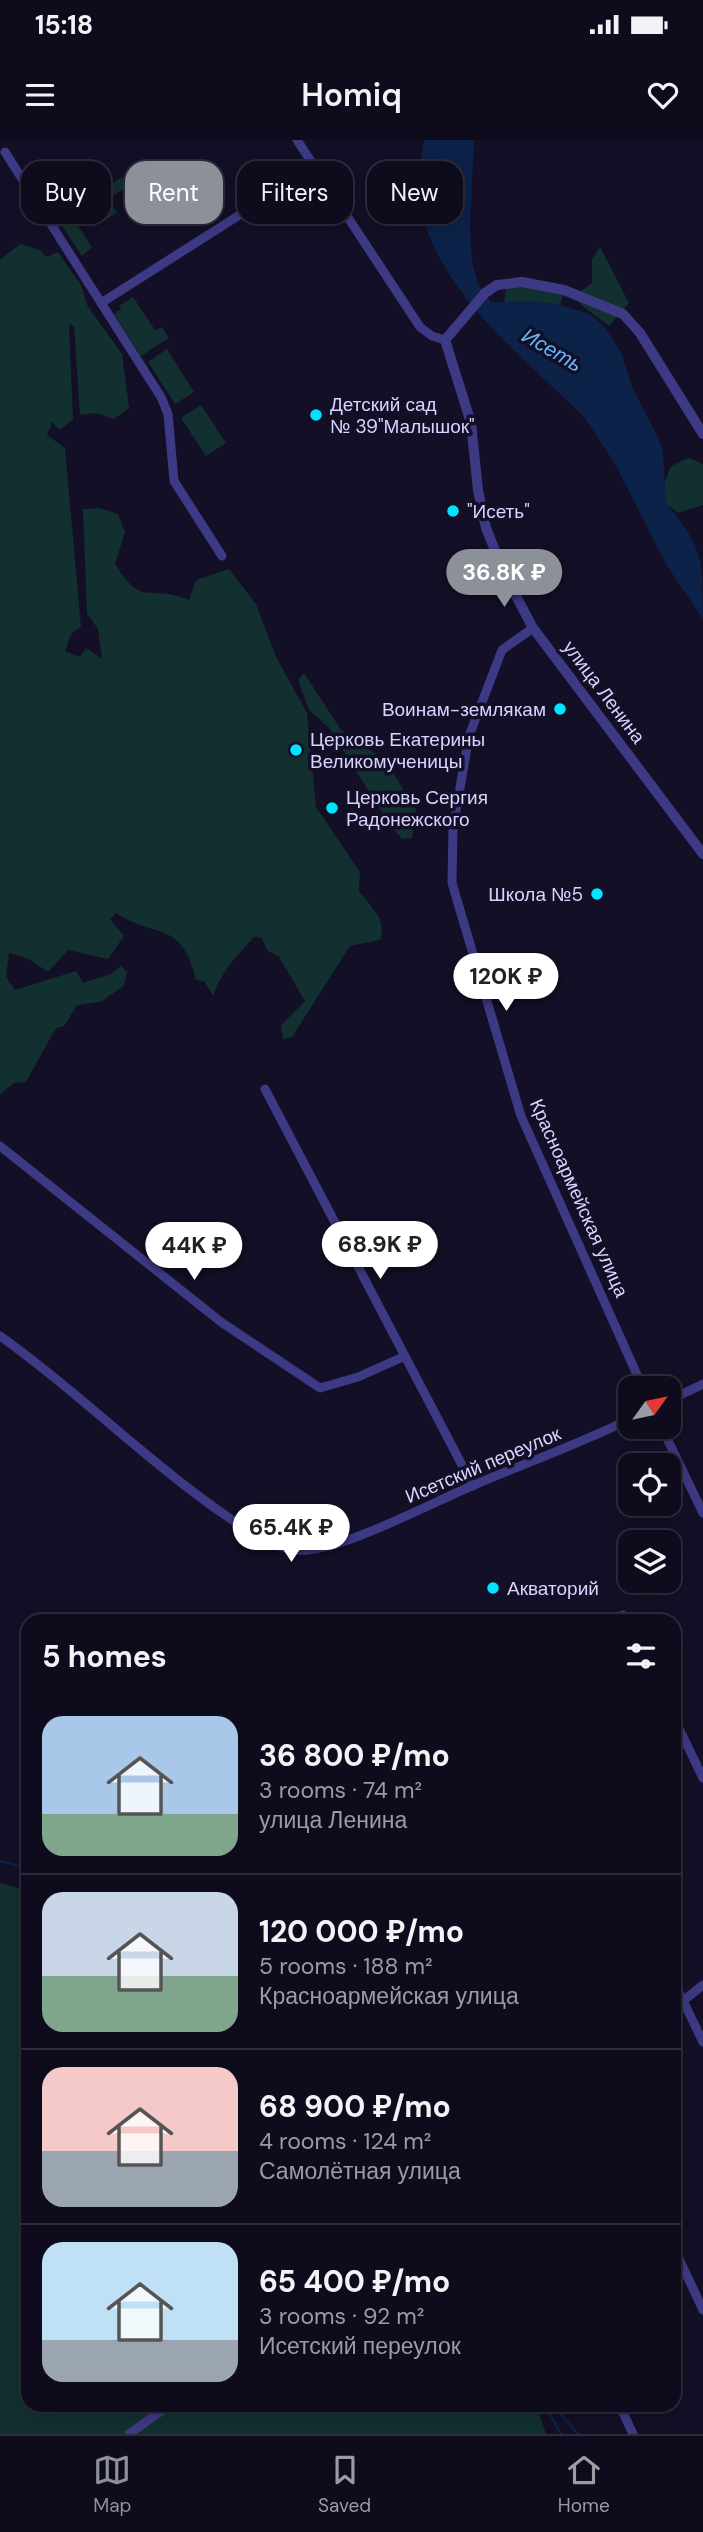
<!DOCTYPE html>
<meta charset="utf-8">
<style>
:root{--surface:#0e0b1c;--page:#171425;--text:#f1f3f6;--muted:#9b9ba3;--line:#2e2b3b;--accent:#8c9099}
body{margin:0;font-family:"DM Sans",sans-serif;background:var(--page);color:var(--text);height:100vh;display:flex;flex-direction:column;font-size:26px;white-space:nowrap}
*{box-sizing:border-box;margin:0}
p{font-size:23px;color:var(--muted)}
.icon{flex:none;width:38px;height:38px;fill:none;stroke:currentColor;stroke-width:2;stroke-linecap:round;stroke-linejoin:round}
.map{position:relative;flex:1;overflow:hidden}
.side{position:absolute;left:21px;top:1474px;width:660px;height:798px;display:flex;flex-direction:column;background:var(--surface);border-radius:21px;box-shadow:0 4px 18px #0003,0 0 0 2px var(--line)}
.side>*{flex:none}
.top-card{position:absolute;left:21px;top:21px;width:662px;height:63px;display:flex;gap:14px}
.needle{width:46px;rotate:57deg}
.controls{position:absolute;left:618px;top:1236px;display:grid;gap:14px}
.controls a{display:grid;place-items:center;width:63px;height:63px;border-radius:14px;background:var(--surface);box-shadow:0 4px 18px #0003,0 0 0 2px var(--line);font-size:35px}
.price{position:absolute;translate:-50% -60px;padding:0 16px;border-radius:24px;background:#fff;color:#222;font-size:23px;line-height:46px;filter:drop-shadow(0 2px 4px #0008)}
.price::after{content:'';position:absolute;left:50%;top:42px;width:21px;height:16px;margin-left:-10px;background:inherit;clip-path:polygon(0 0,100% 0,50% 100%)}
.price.on{background:var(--accent);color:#fff}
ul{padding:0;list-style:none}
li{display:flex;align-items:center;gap:21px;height:175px;padding:0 21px}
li+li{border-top:2px solid var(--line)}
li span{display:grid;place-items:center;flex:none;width:196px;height:140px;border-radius:21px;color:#555}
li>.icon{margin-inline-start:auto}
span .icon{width:84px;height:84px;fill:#fffc;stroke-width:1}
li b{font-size:30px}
h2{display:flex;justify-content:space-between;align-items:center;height:84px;padding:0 21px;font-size:30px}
.pill{padding:0 24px;border-radius:21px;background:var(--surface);box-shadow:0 4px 18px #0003,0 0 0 2px var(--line);font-size:24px;line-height:63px}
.pill.on{background:var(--accent);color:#fff}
.status{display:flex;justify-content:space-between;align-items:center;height:49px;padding:0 35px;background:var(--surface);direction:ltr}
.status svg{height:19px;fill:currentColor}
header{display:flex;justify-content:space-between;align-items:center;height:91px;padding:0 21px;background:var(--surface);font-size:32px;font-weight:600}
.menu{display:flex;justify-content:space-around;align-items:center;height:98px;border-top:2px solid var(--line);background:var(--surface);font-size:19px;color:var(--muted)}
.menu a{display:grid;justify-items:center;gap:4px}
.menu .on{color:var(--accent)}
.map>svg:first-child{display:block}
.green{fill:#12302f}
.water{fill:#0c2248}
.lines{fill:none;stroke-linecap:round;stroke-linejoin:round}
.stream{stroke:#0c2248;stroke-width:2.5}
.minor{stroke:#3d3a85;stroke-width:9}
.tertiary{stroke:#3d3a85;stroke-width:10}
.poi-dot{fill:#00e5ff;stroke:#130f26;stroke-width:2.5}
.labels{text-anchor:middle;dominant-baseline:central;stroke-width:7;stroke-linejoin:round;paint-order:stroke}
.poi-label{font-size:19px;fill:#d9d4ff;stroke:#130f26;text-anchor:start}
.street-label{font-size:19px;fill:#d9d4ff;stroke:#130f26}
.water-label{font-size:21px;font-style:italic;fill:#62b6ff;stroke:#130f26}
</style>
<div class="status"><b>15:18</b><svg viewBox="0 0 49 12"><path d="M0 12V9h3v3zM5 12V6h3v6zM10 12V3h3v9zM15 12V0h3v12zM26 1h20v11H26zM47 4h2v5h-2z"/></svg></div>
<header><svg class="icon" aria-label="menu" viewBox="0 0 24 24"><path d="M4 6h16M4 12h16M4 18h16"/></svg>Homiq<svg class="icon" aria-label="heart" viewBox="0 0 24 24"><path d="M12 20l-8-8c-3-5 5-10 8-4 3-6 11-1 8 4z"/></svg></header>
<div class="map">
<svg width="703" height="2294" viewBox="0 0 703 2294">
<rect width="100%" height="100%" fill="#130f26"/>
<!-- green -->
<g class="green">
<polygon points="122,37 128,46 109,59 117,73 98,84 94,79 85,84 74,68"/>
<polygon points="49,48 53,48 92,107 82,116 44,59"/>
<path d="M20,104L40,110L46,117L58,112L81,145L87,165L122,214L129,268L114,279L96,273L80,275L74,186L69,184L73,279L60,290L52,282L47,295L65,308L81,487L71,494L65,511L80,517L86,508L102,519L98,489L87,474L83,369L100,368L118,374L125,392L115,424C143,469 147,443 189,460L196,440L229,429L256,464L276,517L307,573L316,667L360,732L359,751C372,769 387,778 380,800L350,806L292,897L283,899L281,885L305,861L279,817L267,810L262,798L254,797C237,815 221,832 213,856L205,842L196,840C181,779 158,800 116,773L110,779L124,796L108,819L68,810L48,832L29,819L9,813L6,837L15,850L76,831L83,843L111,834L121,826L127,832L124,846L100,862L77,865L64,886L56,888L26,942L14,943L0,954V120Z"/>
<polygon points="600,107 629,163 609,186 580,164 577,154 592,143 592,119"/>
<polygon points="506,147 557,147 563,155 560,165 529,161 504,163"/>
<polygon points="133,157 155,190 162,187 169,198 141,216 114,174 121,169 119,166"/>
<polygon points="167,209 194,252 175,264 148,222"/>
<polygon points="201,265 226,303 206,316 181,278"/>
<polygon points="689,318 703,324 703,365 678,373 666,364 663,346 671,326"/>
<polygon points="304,533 341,590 386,621 416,670 412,698 402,699 386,679 330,589 309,570 298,540"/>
<polygon points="0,1743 28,1750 28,2264 536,2265 546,2294 0,2294"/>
</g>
<!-- water -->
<path class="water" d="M424,0H474L470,87L472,122L479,145L491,162L529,161L560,165L590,174L603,185L621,212L633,249L658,297L663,312L666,363C703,408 703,417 703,479L667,426L615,324L585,278C525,218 427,145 419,53C418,36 421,18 424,0Z"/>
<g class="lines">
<!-- stream -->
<g class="stream">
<polyline points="0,1721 28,1728"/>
<polyline points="551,2264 551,2276 561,2294"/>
<polyline points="563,2264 559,2272 578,2294"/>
</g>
<!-- minor -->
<g class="minor">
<polyline points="297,0 420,187 432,196 445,200"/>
<polyline points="5,12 161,257 168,274 174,341 222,416"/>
<polyline points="101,163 315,27"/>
<polyline points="533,488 502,510 469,596 453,688 452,743 521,976 643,1248"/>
<polyline points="265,949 473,1346"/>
<polyline points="0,1006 221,1182 320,1248 358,1237 403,1217"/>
<path d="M0,1196C75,1249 140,1315 215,1368C238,1384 267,1406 295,1410C335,1415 433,1362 474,1345C526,1323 579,1304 630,1279"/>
<polyline points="668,1261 703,1244"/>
<polyline points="661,1286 703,1373"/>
<polyline points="612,1480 623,1475 626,1480"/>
<polyline points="674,1578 703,1638"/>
<polyline points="674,1842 703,1902"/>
<polyline points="674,1868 703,1845"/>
<polyline points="674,2108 703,2170"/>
<polyline points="619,2264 633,2294"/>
<polyline points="129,2294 171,2264"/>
</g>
<!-- tertiary -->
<polyline class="tertiary" points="703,294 640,193 623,174 564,150 522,142 497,145 485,153 445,200 471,283 478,350 486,388 505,435 533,488 703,714"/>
</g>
<!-- markers -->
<g class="poi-dot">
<circle cx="316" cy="275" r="7"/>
<circle cx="453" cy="371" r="7"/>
<circle cx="560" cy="569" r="7"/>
<circle cx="296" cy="610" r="7"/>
<circle cx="332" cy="668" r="7"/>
<circle cx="597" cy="754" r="7"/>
<circle cx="493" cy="1448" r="7"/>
</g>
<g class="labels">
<!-- poi labels -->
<g class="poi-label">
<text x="330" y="264">Детский сад<tspan x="330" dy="22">№ 39"Малышок"</tspan></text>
<text x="467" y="371">"Исеть"</text>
<text x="546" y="569" text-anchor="end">Воинам-землякам</text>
<text x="310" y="599">Церковь Екатерины<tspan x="310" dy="22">Великомученицы</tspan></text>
<text x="346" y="657">Церковь Сергия<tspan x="346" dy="22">Радонежского</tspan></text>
<text x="583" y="754" text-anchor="end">Школа №5</text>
<text x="507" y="1448">Акваторий</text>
</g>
<!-- street labels -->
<g class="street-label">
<text transform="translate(604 552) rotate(53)">улица Ленина</text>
<text transform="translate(579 1058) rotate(66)">Красноармейская улица</text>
<text transform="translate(483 1325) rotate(-23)">Исетский переулок</text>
</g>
<!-- water labels -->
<g class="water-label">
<text transform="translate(552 210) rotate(30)">Исеть</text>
</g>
</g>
</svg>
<div class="controls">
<a><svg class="needle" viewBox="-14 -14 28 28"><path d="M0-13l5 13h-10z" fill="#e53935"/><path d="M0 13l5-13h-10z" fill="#9b9ba3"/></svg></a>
<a><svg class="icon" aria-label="locate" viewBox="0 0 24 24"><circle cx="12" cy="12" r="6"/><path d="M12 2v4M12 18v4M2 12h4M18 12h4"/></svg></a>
<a><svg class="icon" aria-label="layers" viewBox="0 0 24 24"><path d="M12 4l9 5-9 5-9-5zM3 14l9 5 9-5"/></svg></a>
</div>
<b class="price on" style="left:504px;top:469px">36.8K ₽</b>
<b class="price" style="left:506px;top:873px">120K ₽</b>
<b class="price" style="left:380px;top:1141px">68.9K ₽</b>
<b class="price" style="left:194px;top:1142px">44K ₽</b>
<b class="price" style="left:291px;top:1424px">65.4K ₽</b>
<div class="top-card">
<a class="pill">Buy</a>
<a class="pill on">Rent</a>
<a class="pill">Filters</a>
<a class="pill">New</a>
</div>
<section class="side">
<h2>5 homes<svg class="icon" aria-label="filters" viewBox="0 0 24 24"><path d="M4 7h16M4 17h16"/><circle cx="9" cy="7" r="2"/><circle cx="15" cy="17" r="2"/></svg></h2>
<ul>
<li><span style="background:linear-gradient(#a9c7e8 70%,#7fa58c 0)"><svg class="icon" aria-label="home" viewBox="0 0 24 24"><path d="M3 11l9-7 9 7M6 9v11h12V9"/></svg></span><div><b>36 800 ₽/mo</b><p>3 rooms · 74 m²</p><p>улица Ленина</p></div></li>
<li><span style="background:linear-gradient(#c9d6e8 60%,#7fa58c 0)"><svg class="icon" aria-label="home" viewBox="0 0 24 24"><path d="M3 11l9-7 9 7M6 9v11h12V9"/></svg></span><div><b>120 000 ₽/mo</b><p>5 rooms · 188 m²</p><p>Красноармейская улица</p></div></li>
<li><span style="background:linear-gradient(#f6c9c9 60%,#9aa5b1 0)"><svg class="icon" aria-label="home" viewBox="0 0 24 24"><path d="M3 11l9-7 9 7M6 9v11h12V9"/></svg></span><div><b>68 900 ₽/mo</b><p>4 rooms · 124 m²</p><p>Самолётная улица</p></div></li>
<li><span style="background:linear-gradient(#bfe0f5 70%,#9aa5b1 0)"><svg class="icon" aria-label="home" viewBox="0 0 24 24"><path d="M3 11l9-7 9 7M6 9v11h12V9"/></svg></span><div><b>65 400 ₽/mo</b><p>3 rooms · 92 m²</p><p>Исетский переулок</p></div></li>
</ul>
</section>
</div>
<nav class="menu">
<a class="on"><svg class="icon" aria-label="map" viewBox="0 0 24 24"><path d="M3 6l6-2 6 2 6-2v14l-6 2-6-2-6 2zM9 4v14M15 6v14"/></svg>Map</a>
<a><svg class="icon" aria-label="saved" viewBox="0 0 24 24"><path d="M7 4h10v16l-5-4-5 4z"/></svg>Saved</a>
<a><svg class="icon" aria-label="home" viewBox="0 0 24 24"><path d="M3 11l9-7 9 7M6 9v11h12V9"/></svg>Home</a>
</nav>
